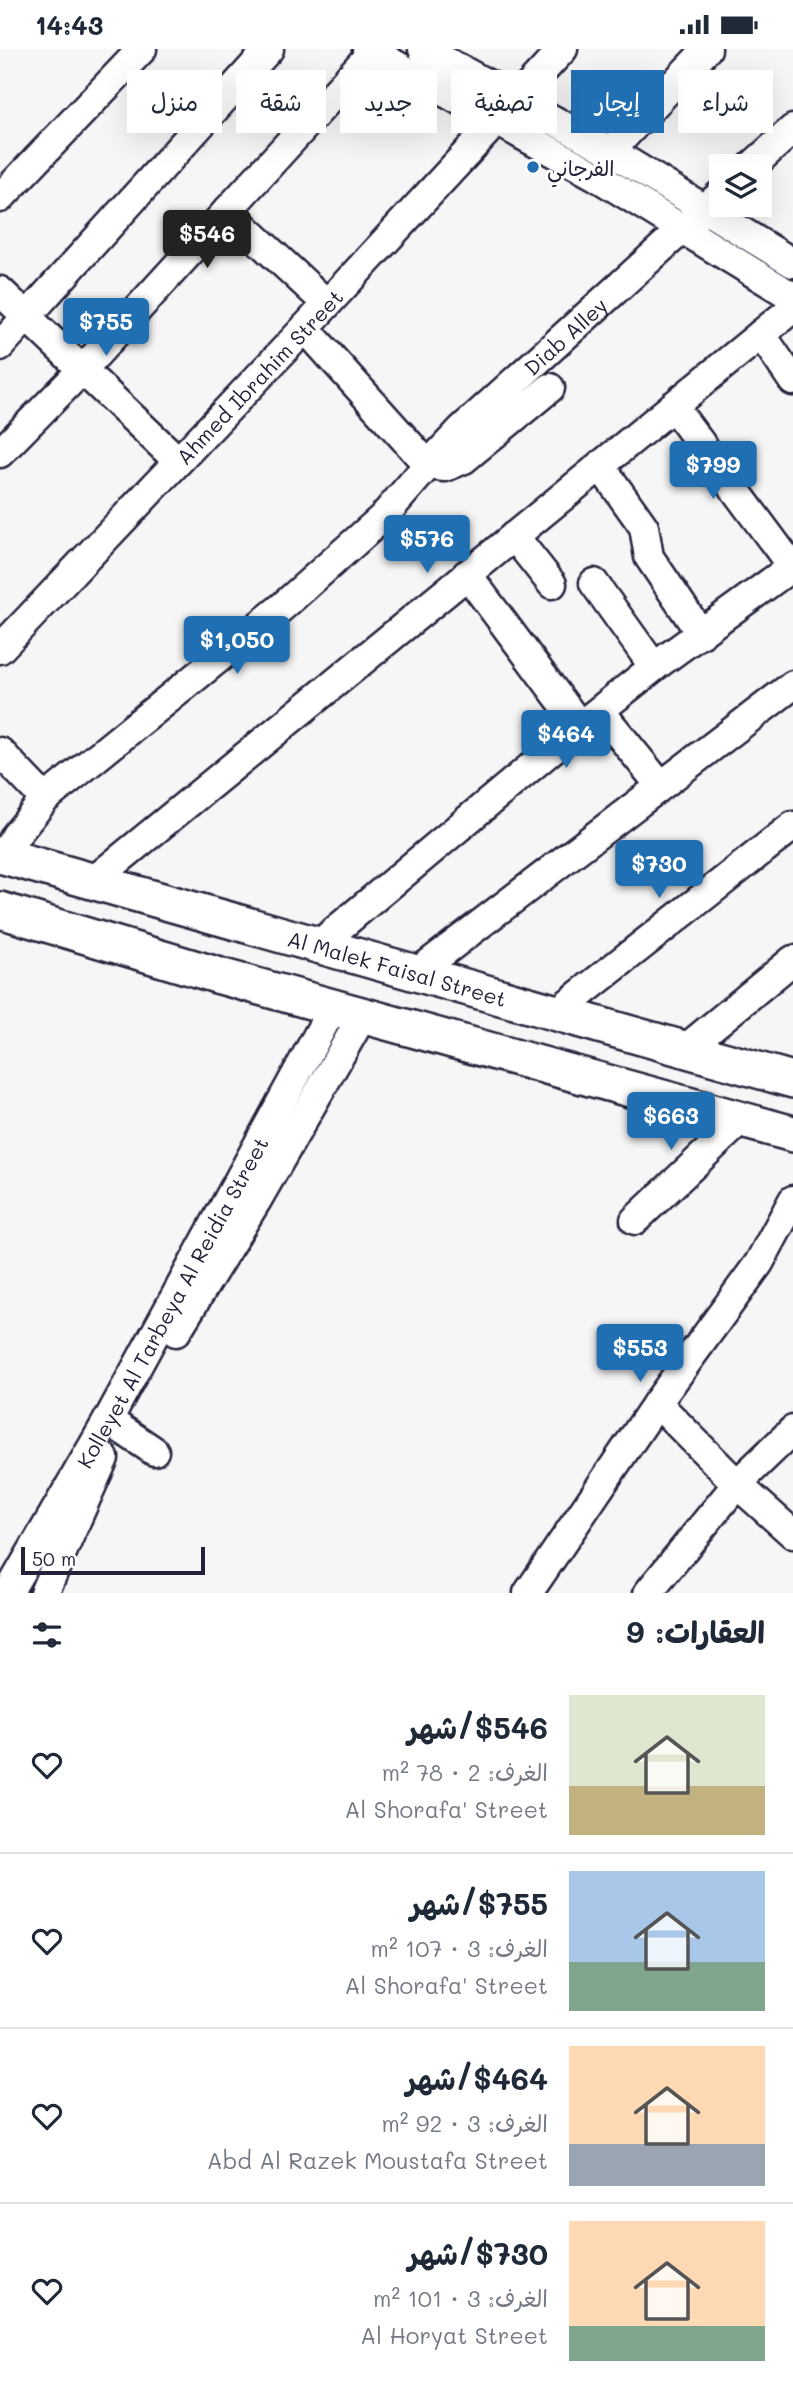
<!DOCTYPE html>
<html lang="ar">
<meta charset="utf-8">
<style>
:root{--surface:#fff;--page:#f6f6f7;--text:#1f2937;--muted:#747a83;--line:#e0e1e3;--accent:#1f6fb2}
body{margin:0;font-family:Mali,"Playpen Sans Arabic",sans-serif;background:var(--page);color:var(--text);direction:rtl;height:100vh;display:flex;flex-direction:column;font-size:26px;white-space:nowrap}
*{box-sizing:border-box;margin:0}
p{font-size:23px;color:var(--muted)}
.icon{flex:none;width:38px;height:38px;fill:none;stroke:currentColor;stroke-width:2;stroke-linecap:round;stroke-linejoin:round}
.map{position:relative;height:1544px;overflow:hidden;direction:ltr}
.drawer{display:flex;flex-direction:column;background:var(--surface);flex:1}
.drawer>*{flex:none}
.hud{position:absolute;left:21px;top:21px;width:752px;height:63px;direction:rtl;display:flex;gap:14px}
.buttons{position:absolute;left:709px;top:105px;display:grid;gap:14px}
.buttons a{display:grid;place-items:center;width:63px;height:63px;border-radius:0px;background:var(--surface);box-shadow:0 7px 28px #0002;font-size:35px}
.scale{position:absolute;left:21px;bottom:18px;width:184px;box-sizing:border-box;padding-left:7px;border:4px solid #22223b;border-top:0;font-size:19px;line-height:24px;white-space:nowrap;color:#22223b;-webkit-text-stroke:5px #fff;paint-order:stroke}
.price{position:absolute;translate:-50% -60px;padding:0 16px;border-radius:7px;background:var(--accent);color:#fff;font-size:23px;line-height:46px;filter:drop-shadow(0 2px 4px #0008)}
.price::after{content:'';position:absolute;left:50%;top:42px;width:21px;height:16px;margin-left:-10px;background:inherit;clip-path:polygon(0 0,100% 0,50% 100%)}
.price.active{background:#222;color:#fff}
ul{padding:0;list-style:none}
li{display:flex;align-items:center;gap:21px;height:175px;padding:0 28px}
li+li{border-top:2px solid var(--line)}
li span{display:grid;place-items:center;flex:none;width:196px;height:140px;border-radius:0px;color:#555}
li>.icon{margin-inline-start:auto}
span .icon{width:84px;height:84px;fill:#fffc;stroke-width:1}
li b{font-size:30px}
h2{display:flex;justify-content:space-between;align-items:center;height:84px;padding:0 28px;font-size:30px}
.tag{padding:0 24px;border-radius:0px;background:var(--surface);box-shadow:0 7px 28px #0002;font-size:24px;line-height:63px}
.tag.active{background:var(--accent);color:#fff}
.status{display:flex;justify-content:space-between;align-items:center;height:49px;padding:0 35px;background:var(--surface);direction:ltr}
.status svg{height:19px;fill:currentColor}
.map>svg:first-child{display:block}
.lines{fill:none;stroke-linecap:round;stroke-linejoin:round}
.minor-casing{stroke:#22223b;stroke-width:33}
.major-casing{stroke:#22223b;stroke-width:40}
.minor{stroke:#fff;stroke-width:28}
.major{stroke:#fff;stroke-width:35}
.poi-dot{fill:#1f6fb2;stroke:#fff;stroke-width:2.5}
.labels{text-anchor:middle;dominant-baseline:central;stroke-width:6;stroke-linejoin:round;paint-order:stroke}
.poi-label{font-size:21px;fill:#22223b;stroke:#fff;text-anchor:start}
.street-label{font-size:21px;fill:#22223b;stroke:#fff}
</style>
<div class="status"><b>14:43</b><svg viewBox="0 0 49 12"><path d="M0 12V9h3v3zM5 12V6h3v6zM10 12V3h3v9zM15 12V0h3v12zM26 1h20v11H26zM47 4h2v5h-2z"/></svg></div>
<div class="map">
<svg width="793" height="1544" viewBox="0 0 793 1544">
<rect width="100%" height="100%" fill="#f6f6f7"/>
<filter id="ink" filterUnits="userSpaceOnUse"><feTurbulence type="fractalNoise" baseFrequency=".0143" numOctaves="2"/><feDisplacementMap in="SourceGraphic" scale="14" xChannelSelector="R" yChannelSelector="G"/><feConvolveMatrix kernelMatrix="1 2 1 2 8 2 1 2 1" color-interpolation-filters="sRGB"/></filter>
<g filter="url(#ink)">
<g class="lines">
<!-- minor casing -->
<g class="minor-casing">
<g id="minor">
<polyline points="367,0 596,127 793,248"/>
<polyline points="423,0 610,102 793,214"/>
<polyline points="610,102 707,0"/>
<polyline points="752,117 793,80"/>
<polyline points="0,149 142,0"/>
<polyline points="227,162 327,255"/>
<polyline points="0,242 178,412"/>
<polyline points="305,279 428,416 445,418 464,410 550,339"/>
<polyline points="761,285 793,332"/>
<polyline points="0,297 269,0"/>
<polyline points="673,357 793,519"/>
<polyline points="0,404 83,320 375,0"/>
<polyline points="600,416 644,478 649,508 701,585"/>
<polyline points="514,487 552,535"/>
<polyline points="467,525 580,677"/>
<polyline points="594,534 654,618"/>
<path id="s1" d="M0,600L305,279L563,0"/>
<polyline points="600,662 660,736"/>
<polyline points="0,703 45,750"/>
<path id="s2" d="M4,807L16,786L45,750L282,558L383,468L428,416L461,381L721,145"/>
<polyline points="93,832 793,259"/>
<polyline points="317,897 580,677 654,618 793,517"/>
<polyline points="415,925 793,636"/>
<polyline points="556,964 793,777"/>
<polyline points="684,1001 793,911"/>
<polyline points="635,1171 741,1071"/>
<polyline points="176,1283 257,1151 363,966"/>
<polyline points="657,1354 737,1435 793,1485"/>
<polyline points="108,1371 154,1402"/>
<path id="s3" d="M8,1544L108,1371L333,958"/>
<polyline points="44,1544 104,1409"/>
<polyline points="528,1544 657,1354 759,1214 793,1151"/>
<polyline points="648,1544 737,1435 793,1381"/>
</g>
</g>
<!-- major casing -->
<g class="major-casing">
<g id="major">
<path id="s4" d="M0,806L793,1031"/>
<polyline points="0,861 220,927 793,1085"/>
</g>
</g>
<!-- minor -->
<use href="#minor" class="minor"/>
<!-- major -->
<use href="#major" class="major"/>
</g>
</g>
<!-- markers -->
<circle class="poi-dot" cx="533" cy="118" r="7"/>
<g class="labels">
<!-- poi labels -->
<g class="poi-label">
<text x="547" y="118">الفرجاني</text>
</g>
<!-- street labels -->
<g class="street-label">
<text stroke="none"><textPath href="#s2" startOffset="768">Diab Alley</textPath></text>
<text stroke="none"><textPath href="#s1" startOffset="376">Ahmed Ibrahim Street</textPath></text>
<text stroke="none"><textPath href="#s4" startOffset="413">Al Malek Faisal Street</textPath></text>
<text stroke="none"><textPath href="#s3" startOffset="334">Kolleyet Al Tarbeya Al Reidia Street</textPath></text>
</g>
</g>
</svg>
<div class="buttons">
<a><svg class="icon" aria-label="layers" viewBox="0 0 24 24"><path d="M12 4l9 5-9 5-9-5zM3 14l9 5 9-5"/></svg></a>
</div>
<div class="scale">50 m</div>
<b class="price active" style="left:207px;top:221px">$546</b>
<b class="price" style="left:106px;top:309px">$755</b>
<b class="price" style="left:713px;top:452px">$799</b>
<b class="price" style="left:427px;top:526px">$576</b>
<b class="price" style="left:237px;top:627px">$1,050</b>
<b class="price" style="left:566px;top:721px">$464</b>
<b class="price" style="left:659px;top:851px">$730</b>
<b class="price" style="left:671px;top:1103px">$663</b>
<b class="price" style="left:640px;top:1335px">$553</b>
<div class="hud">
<a class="tag">شراء</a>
<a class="tag active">إيجار</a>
<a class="tag">تصفية</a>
<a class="tag">جديد</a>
<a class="tag">شقة</a>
<a class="tag">منزل</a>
</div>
</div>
<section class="drawer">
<h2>العقارات: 9<svg class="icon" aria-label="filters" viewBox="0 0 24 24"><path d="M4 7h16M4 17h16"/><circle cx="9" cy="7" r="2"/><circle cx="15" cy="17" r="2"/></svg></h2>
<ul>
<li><span style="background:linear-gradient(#dfe7d0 65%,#c2b280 0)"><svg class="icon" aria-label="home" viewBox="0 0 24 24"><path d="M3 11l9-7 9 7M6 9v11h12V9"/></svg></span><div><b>$546/شهر</b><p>الغرف: 2 · 78 m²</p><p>Al Shorafa' Street</p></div><svg class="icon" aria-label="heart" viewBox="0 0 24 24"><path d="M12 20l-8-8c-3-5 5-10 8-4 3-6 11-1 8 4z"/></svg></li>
<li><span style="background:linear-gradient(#a9c7e8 65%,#7fa58c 0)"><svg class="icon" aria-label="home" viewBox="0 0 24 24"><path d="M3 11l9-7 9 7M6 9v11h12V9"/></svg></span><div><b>$755/شهر</b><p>الغرف: 3 · 107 m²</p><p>Al Shorafa' Street</p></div><svg class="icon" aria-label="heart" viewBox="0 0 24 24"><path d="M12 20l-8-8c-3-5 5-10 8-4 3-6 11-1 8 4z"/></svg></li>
<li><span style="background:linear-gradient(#ffd9b3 70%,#9aa5b1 0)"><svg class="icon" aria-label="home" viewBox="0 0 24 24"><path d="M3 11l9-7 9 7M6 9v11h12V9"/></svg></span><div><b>$464/شهر</b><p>الغرف: 3 · 92 m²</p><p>Abd Al Razek Moustafa Street</p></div><svg class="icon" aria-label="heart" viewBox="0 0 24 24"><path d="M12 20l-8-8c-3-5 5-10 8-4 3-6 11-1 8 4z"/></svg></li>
<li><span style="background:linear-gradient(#ffd9b3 75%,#7fa58c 0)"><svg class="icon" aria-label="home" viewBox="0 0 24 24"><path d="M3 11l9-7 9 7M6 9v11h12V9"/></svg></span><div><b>$730/شهر</b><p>الغرف: 3 · 101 m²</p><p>Al Horyat Street</p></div><svg class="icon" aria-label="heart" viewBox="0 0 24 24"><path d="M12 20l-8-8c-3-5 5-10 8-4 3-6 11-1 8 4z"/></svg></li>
</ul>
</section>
